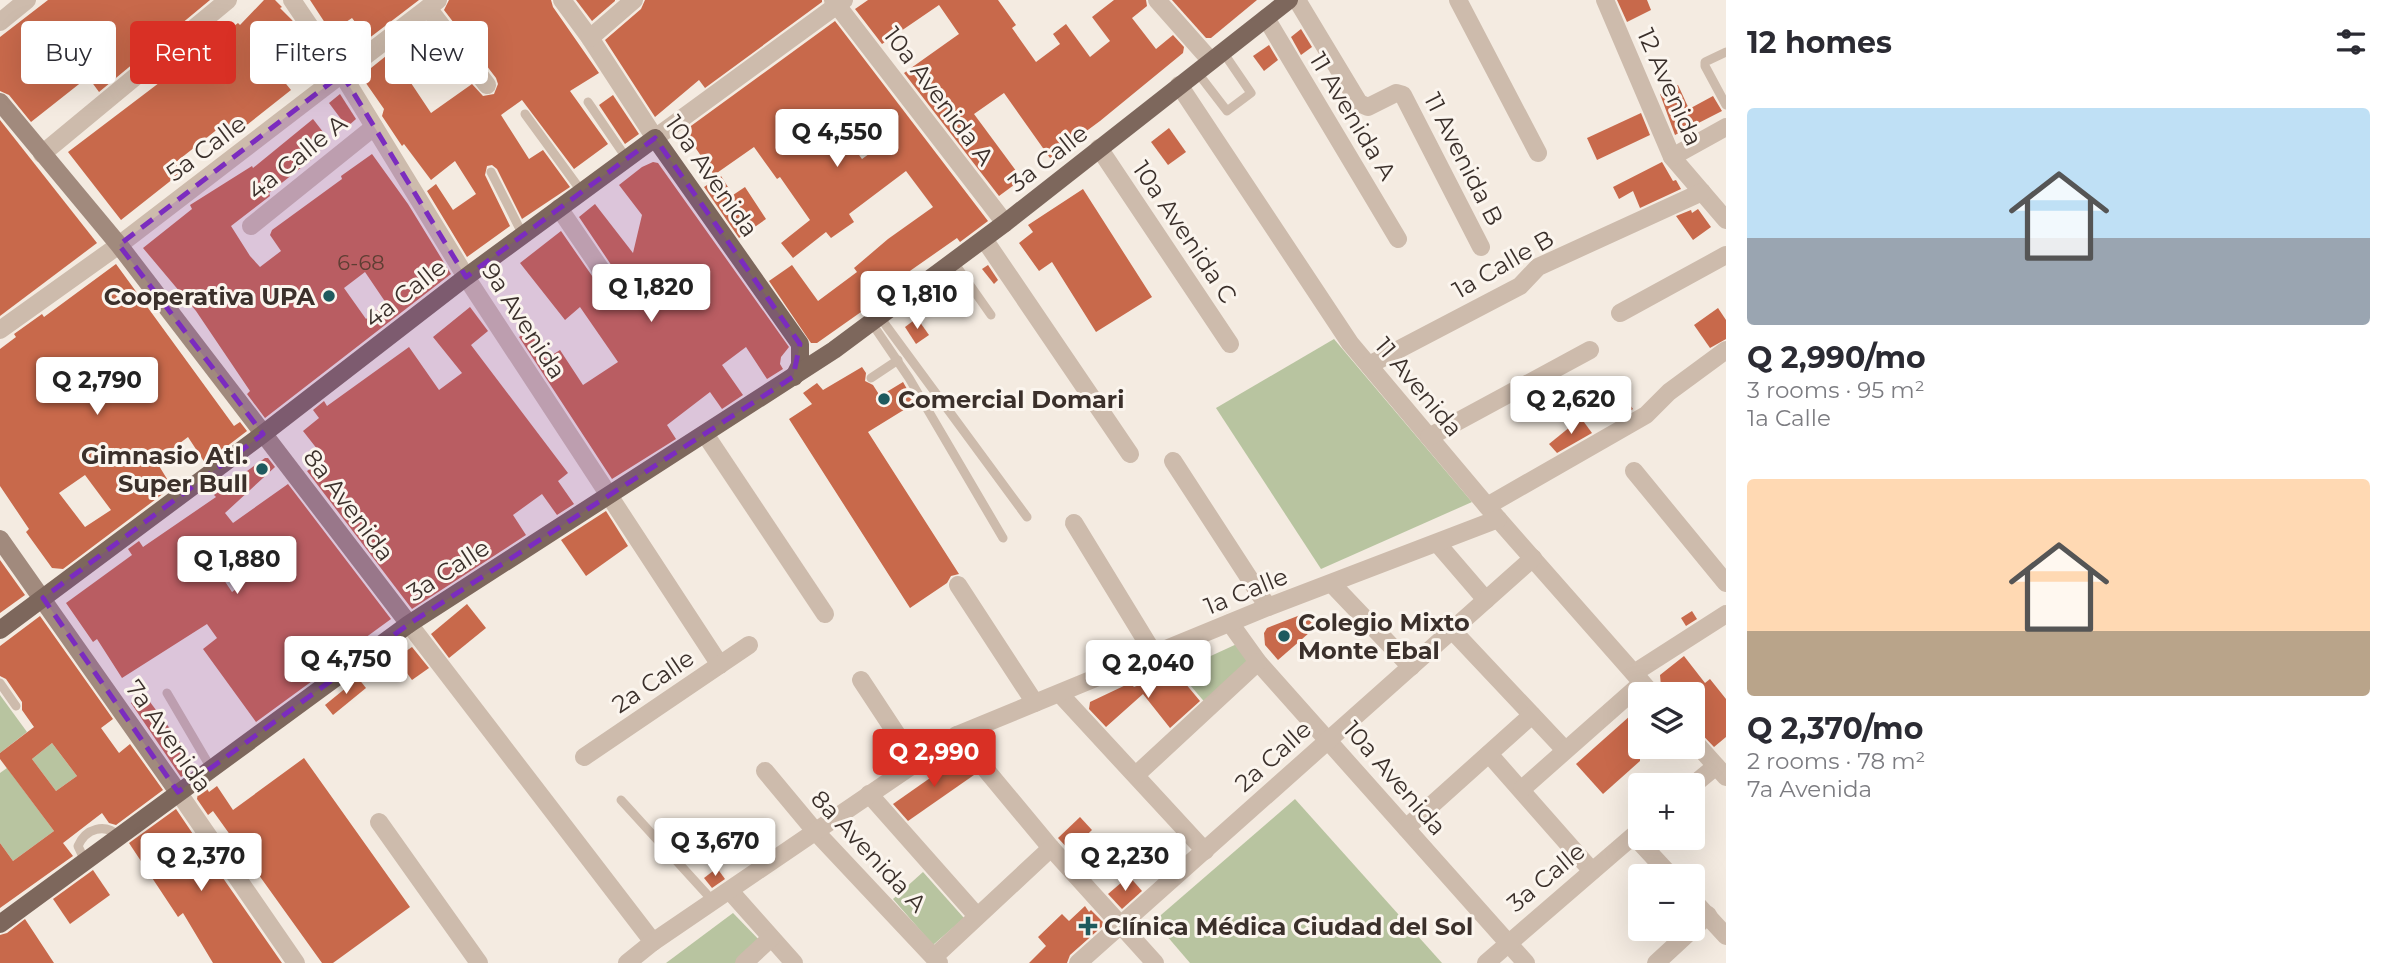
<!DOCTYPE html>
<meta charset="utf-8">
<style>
:root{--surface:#fff;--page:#f7f7f7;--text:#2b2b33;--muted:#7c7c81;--accent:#d93025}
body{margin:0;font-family:Montserrat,sans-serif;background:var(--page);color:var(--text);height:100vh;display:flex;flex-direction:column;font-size:26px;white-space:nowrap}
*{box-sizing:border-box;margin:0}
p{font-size:23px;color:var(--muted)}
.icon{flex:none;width:38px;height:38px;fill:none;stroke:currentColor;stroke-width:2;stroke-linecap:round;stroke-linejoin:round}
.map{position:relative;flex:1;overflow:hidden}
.side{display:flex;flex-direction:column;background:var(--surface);width:665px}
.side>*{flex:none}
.hud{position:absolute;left:21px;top:21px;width:665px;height:63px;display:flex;gap:14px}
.fabs{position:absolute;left:1628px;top:682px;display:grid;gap:14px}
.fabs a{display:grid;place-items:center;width:77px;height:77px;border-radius:7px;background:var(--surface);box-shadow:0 7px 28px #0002;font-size:35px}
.price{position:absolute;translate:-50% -60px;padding:0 16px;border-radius:7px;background:#fff;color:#222;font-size:23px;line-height:46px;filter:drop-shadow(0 2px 4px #0008)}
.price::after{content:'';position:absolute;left:50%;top:42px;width:21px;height:16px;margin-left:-10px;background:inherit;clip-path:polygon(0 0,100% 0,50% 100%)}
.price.active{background:var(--accent);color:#fff}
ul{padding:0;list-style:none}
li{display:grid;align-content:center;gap:14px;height:371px;padding:0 21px}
li span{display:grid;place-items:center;height:217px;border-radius:7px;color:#555}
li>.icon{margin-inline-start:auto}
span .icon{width:126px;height:126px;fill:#fffc;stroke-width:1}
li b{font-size:30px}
h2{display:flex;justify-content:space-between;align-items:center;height:84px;padding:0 21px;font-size:30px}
.pill{padding:0 24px;border-radius:7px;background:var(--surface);box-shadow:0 7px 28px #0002;font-size:24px;line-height:63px}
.pill.active{background:var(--accent);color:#fff}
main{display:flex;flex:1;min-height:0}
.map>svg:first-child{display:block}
.green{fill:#b8c4a0}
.building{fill:#c8694b;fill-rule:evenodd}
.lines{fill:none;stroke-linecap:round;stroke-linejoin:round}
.lane{stroke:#cdbbac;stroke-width:9}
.street{stroke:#cdbbac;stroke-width:18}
.secondary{stroke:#a18a7d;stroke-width:18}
.primary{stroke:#7d675c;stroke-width:18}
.marked{fill:#7b2cbf;fill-opacity:0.2;stroke:#7b2cbf;stroke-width:5;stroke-dasharray:14 9;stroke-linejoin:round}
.poi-dot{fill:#1f5a5e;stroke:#fbf5ee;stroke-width:2.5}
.labels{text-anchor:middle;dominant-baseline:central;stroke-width:6;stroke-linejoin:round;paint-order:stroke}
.number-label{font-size:21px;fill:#5e3e33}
.street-label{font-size:24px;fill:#3b302b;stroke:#fbf5ee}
.poi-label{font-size:24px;font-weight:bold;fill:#3b302b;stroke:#fbf5ee;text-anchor:start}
</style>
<main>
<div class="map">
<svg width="1726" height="963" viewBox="0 0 1726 963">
<rect width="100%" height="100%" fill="#f4ebe1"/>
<!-- green -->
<g class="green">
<polygon points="1334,339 1472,502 1321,569 1216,408"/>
<polygon points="1239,643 1255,662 1208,706 1178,671"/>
<polygon points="0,695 27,732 0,753"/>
<polygon points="52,743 77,776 56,791 32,759"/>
<polygon points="7,768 54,831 13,861 0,843 0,773"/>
<polygon points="1295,799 1442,963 1190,963 1154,921"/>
<polygon points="923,872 964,918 933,945 893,899"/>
<polygon points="733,913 764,945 744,963 666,963"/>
</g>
<!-- building -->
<g class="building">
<polygon points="48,0 210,0 99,92 88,77 31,122 9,95 0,91 0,37"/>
<polygon points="264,0 275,0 282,7 280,8 292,20 315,55 302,65 287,44 269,63 291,90 228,140 219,128 176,162 183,171 121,220 68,152 238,23 240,25"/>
<polygon points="310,0 419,0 368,39 352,18 331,32"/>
<polygon points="449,0 551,0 553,7 599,73 570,91 608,144 574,169 522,100 501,115 529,159 543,150 570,187 522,219 497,169 492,165 487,166 485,175 510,226 467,257 427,191 436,184 453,210 476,194 455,161 431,180 404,144 402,146 382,116 384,109 361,76 426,24 447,52 409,80 431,113 472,84 483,96 494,94 498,84 496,78 444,10"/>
<polygon points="576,0 615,0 615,1 592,21"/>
<polygon points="645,0 822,0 822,2 705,88 699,80 655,117 605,40 641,9"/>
<polygon points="868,0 998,0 1016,25 1012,28 1036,62 1060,44 1053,34 1066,24 1090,57 1110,41 1092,17 1114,0 1146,0 1147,6 1132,18 1156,49 1173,35 1184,47 1183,53 1100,121 1050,158 1004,93 974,114 1022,179 999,196 904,73 959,34 939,5 882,44 855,9"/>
<polygon points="1172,0 1257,0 1211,38 1206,38"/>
<polygon points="1617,0 1647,0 1651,10 1627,22"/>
<path d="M835,21L988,221L960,242L957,238L907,273L909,276L878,300L817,343H811L769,281L792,265L818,301L857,272L854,268L888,239L933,207L906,171L849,214L854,222L831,238L826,232L793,258L781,243L810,220L780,177L777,179L754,147L714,175L684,131ZM865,111L887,141L862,159L841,130Z"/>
<polygon points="1301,29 1312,47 1301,55 1291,37"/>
<polygon points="1269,45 1278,60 1264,71 1253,56"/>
<polygon points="1678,85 1689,109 1713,96 1722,111 1675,135 1660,94"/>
<polygon points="340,94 356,119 347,127 329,103"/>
<polygon points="613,95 639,134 625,144 599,105"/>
<polygon points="1641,113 1650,135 1597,160 1587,138"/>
<path d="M313,119L330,141L310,157L312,159L269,193L270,196L231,226L250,256L260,267L281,251L270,235L272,230L342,179L341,176L372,154L408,204L451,274L265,418L247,394L250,391L196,311L143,248L192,209L190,205L252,166L253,168ZM365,272L386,303L366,319L344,288Z"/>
<polygon points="0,120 97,243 0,316"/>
<polygon points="1169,128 1186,152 1168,165 1151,142"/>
<polygon points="653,162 658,163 789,347 781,357 780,364 783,369 767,379 746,347 722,365 743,395 722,409 710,392 667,425 676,439 612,479 519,337 529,330 546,359 560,350 583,385 618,362 580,307 565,320 520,263 561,231 608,299 617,304 624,302 628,293 626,287 579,217 595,204 633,253 642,215 619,185 642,167"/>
<polygon points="1662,162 1673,181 1676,180 1681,189 1640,208 1633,191 1619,199 1613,187"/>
<polygon points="721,176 733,195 745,187 766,219 739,238 704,187"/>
<polygon points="1083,189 1152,297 1096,332 1052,262 1039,271 1019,243 1033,232 1028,225"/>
<polygon points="1698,209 1711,227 1693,240 1676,216 1691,210 1692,213"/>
<path d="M116,264L234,426L240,422L247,431L205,463L188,437L156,461L172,487L63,569L52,568L26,532L29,529L0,486V349L16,337L14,334L42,314L44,317ZM85,475L111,510L85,527L59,493Z"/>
<polygon points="988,265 998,280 994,284 982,269"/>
<polygon points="470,307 488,331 471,345 568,473 558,481 574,504 557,515 542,494 513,515 526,535 412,609 307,471 325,459 303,431 319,418 313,410 324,401 327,406 409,347 439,390 462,373 433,337"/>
<polygon points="1718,308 1726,320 1726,339 1710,348 1694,325"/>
<polygon points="917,318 929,335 916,344 905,327"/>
<polygon points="862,367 866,373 865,381 873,385 880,396 903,382 915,403 868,432 959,574 951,576 947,583 910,608 789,419 812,404 803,393 817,383 823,390"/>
<polygon points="1616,386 1633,409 1620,417 1604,395"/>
<polygon points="1581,418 1592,433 1557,453 1549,444"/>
<path d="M265,458H268L275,467L225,513L233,523L288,484L391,619L343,654L345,657L256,722L203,649L217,638L207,624L122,678L97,639L93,642L66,603L132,555L128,549L139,541L143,547L216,497L214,495ZM250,545L267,567L232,592L216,568Z"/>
<polygon points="606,511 628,546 586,576 561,540"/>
<polygon points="0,560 25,595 0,613"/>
<polygon points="467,604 486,628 449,658 431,634"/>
<polygon points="1692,611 1697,619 1686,626 1681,618"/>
<polygon points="1308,612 1317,626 1278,660 1265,645 1264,633 1267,628"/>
<path d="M40,616L113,719L101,728L119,753L130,744L163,790L116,825L109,823L102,813L63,843L73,856L0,908V843L13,861L54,831L0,759V753L34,727L22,710V702L6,679L0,676V646ZM52,743L77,776L56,791L32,759Z"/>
<polygon points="412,647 429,668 412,680 396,658"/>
<polygon points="1684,656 1705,683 1710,679 1726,699 1726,737 1714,747 1692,724 1692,695 1668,695 1661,686 1660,675"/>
<polygon points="1172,673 1185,683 1200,701 1170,728 1143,694 1106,727 1089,709 1090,702 1130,683 1134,687"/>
<polygon points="358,678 366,688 333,715 325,705"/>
<polygon points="144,694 186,750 182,753 193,768 181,777 131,703"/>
<polygon points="1640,707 1640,761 1603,794 1576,764"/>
<polygon points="960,757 974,775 908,821 893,804"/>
<polygon points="304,758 410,907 333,963 322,963 213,811 208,815 197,799 198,793 206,787 209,792 217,786 233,810"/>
<polygon points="176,809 216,868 282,963 213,963 183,913 178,917 129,843"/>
<polygon points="1080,817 1092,830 1070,851 1058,838"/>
<polygon points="717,868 725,879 712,888 704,878"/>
<polygon points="93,870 110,895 70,924 53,899"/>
<polygon points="1129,876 1142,891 1122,909 1108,894"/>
<polygon points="1085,906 1089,912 1091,910 1105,924 1070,955 1067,963 1029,963 1046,946 1038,937 1062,914 1069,921"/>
<polygon points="25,919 54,963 0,963 0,935 7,933"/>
</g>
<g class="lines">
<!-- lane -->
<g class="lane">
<polyline points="1726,52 1705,62 1705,66 1726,105"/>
<polyline points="1197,72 1227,111 1251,93 1223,52"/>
<polyline points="588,102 627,159"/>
<polyline points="525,114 582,192"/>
<polyline points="491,172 523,235"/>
<polyline points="953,261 991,315"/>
<polyline points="879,316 1027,517"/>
<polyline points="871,322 909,378 1003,538"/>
<polyline points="871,378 898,360"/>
<polyline points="0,683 16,706"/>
<polyline points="167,693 211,768"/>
<polyline points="621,800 713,901"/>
<path d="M85,861L78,846C86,828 105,823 119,836"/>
</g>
<!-- street -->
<g class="street">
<polyline points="292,0 342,74 466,277 720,665"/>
<polyline points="562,0 590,38 655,138 844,0"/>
<polyline points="833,0 1005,223"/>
<polyline points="1157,0 1211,61"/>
<polyline points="1297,0 1359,103 1368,107 1396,93 1403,95 1481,247"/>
<polyline points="1458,0 1538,153"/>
<polyline points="1605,0 1672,157 1726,220"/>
<polyline points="428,8 487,85"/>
<polyline points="1266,18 1398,239"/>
<polyline points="0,22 27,0"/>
<polyline points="590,38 634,0"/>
<polyline points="1179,85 1350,343 1498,519 1653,695"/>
<polyline points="1099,148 1230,344"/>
<polyline points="42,154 228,0"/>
<polyline points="1672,157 1726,127"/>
<polyline points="559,208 617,293"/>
<polyline points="251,226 374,127"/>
<polyline points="984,239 1130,454"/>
<polyline points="1620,313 1726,255"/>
<polyline points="0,330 119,245 438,0"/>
<polyline points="1369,365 1520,286 1538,267 1702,192"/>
<polyline points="705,434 825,614"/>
<polyline points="1429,437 1590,350"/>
<polyline points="1173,461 1268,607"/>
<polyline points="1634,471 1726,583"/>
<polyline points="1487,506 1646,415 1669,392 1726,350"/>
<polyline points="1074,523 1154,654"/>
<polyline points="1437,543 1486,600"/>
<polyline points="1332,584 1411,667"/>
<polyline points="958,585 1035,703"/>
<polyline points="1230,623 1258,662 1526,963"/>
<polyline points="409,624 653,942"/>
<polyline points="1452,630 1565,750"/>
<polyline points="1634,673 1726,614"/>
<polyline points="861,680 915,762"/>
<polyline points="1060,694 1205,851"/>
<polyline points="957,735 1051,848 1155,963"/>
<polyline points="1692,739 1726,777"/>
<polyline points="1489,754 1592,871"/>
<polyline points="584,757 749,645"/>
<polyline points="765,771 815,831 939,963"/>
<polyline points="1136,775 1258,662"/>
<polyline points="1692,786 1716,766"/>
<polyline points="1522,789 1642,683"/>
<polyline points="178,792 296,963"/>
<polyline points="869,794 977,916"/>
<polyline points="379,822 479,963"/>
<polyline points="1406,828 1532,715"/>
<polyline points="1634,836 1672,877"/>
<polyline points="730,891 794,963"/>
<polyline points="1692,899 1726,936"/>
<polyline points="934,957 1051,848"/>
<polyline points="627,963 653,942 957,735 1268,607 1498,519"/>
<polyline points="744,963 771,938"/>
<polyline points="1078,963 1533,558"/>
<polyline points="1486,963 1640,830"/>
<polyline points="1656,963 1708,915"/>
</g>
<!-- secondary -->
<g class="secondary">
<polyline points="0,102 119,245 409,624"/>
<polyline points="0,539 178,792"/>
</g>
<!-- primary -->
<g class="primary">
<polyline points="0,630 263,434 466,277 655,138 800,344 800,365 794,377"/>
<polyline points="0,924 409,624 834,350 1005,223 1289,0"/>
</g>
</g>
<!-- marked area -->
<path class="marked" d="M342,74L466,277L655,138L800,344L793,377L409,624L178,792L43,598L263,434L119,245Z"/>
<!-- markers -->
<g class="poi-dot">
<circle cx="329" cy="296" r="7"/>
<circle cx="884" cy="399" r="7"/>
<circle cx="262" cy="469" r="7"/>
<circle cx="1284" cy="636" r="7"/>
<path d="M1084.5 915.5h7v7h7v7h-7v7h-7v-7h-7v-7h7z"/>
</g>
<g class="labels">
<!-- number labels -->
<g class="number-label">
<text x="361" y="262">6-68</text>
</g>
<!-- street labels -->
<g class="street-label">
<text transform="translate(1670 87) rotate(66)">12 Avenida</text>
<text transform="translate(939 96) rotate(53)">10a Avenida A</text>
<text transform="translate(1353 116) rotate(59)">11 Avenida A</text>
<text transform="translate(206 148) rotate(-37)">5a Calle</text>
<text transform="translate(297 157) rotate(-39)">4a Calle A</text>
<text transform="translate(1048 158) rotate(-38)">3a Calle</text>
<text transform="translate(1464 159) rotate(63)">11 Avenida B</text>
<text transform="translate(712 176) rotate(55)">10a Avenida</text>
<text transform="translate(1185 232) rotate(56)">10a Avenida C</text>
<text transform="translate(1503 264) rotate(-30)">1a Calle B</text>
<text transform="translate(405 293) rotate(-38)">4a Calle</text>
<text transform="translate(524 321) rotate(57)">9a Avenida</text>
<text transform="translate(1419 387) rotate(50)">11 Avenida</text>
<text transform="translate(349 505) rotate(53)">8a Avenida</text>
<text transform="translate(448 570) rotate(-33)">3a Calle</text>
<text transform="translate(1246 591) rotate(-22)">1a Calle</text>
<text transform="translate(653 681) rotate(-34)">2a Calle</text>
<text transform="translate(169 736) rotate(55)">7a Avenida</text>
<text transform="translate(1273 756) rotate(-42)">2a Calle</text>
<text transform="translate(1395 778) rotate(49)">10a Avenida</text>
<text transform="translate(869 851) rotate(47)">8a Avenida A</text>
<text transform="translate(1546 877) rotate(-40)">3a Calle</text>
</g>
<!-- poi labels -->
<g class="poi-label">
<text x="315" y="296" text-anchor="end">Cooperativa UPA</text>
<text x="898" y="399">Comercial Domari</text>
<text x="248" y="455" text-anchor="end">Gimnasio Atl.<tspan x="248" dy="28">Super Bull</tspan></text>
<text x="1298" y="622">Colegio Mixto<tspan x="1298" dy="28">Monte Ebal</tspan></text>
<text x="1104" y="926">Clínica Médica Ciudad del Sol</text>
</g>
</g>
</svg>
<div class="fabs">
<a><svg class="icon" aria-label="layers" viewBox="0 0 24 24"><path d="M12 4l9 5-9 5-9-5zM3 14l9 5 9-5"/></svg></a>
<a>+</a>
<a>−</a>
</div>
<b class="price" style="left:837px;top:169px">Q 4,550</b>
<b class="price" style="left:651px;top:324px">Q 1,820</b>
<b class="price" style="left:917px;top:331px">Q 1,810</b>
<b class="price" style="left:97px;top:417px">Q 2,790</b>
<b class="price" style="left:1571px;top:436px">Q 2,620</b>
<b class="price" style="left:237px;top:596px">Q 1,880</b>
<b class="price" style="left:346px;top:696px">Q 4,750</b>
<b class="price" style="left:1148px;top:700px">Q 2,040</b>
<b class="price active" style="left:934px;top:789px">Q 2,990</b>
<b class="price" style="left:715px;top:878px">Q 3,670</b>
<b class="price" style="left:201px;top:893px">Q 2,370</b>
<b class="price" style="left:1125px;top:893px">Q 2,230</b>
<div class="hud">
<a class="pill">Buy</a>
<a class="pill active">Rent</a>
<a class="pill">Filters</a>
<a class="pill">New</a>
</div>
</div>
<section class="side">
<h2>12 homes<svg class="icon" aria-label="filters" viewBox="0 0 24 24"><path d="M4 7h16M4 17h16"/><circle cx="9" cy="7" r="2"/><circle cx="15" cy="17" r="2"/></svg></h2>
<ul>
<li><span style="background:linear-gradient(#bfe0f5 60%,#9aa5b1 0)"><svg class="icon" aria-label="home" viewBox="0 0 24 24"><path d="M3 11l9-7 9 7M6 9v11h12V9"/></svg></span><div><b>Q 2,990/mo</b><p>3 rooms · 95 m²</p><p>1a Calle</p></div></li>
<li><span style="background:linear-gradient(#ffd9b3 70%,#b9a48a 0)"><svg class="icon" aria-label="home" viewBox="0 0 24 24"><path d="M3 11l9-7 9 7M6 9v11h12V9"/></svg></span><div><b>Q 2,370/mo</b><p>2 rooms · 78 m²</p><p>7a Avenida</p></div></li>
</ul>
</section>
</main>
